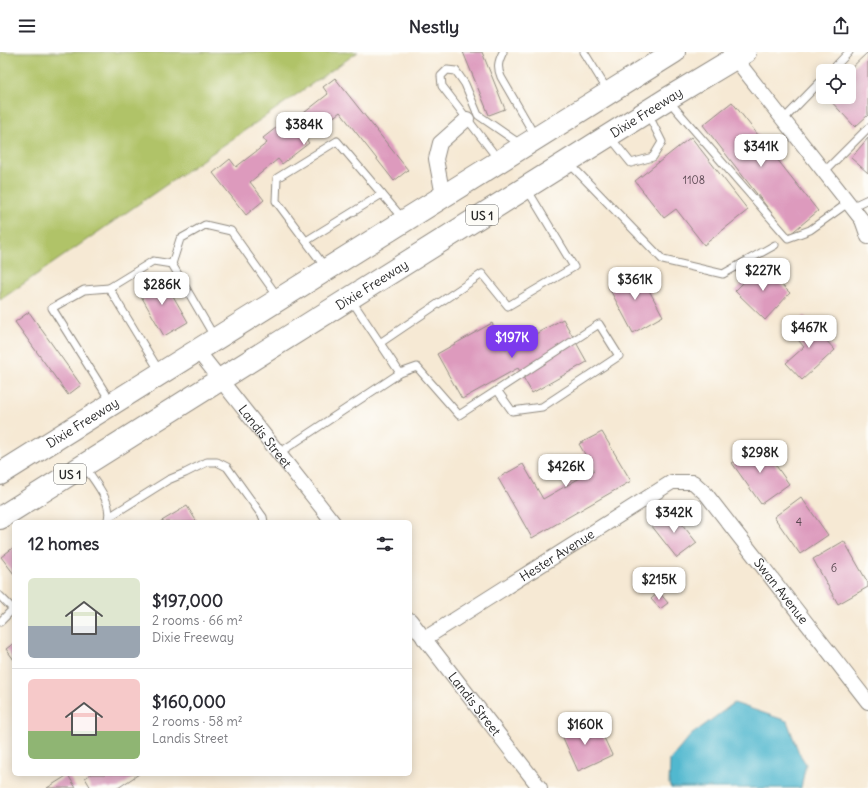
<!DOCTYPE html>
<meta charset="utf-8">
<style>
:root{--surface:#fff;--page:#f7f7f7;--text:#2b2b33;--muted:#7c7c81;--line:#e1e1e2;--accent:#7c3aed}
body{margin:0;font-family:Delius,sans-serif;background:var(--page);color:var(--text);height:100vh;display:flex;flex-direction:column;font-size:15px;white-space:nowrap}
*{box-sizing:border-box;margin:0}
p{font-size:13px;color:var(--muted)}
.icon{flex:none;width:22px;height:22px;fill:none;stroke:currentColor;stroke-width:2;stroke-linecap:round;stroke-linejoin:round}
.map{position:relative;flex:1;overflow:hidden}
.side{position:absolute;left:12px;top:468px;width:400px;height:256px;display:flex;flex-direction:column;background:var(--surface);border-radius:6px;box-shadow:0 2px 10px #0003}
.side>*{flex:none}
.fabs{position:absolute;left:816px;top:12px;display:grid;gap:8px}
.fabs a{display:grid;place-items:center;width:40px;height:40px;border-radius:6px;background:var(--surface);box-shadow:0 2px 10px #0003;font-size:20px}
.price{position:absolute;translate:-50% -34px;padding:0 9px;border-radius:8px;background:#fff;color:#222;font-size:13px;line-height:26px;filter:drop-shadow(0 1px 2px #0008)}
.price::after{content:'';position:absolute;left:50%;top:24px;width:12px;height:9px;margin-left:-6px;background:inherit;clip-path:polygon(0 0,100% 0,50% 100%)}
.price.current{background:var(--accent);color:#fff}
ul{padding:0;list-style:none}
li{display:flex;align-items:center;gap:12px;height:100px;padding:0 16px}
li+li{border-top:1px solid var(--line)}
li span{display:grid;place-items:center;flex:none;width:112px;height:80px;border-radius:6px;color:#555}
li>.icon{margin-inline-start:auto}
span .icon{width:48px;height:48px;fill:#fffc;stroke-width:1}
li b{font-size:17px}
h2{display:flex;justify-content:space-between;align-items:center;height:48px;padding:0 16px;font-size:17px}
header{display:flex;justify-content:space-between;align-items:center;height:52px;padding:0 16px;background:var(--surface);font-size:18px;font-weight:700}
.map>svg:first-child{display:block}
.green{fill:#b0c367;stroke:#6e7749}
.water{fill:#51b8cf;stroke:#3e727d}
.building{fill:#dd9abd}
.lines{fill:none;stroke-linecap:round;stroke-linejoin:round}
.service-casing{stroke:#908a80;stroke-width:9}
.minor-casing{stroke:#908a80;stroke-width:16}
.primary-casing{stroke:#908a80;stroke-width:24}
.service{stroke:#fff;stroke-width:7}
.minor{stroke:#fff;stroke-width:14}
.primary{stroke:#fff;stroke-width:22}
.labels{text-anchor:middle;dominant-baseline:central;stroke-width:3;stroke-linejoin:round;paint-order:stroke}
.number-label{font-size:11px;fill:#584750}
.shield{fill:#fdfcf7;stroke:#6a6a68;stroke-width:1}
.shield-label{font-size:12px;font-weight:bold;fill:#2b2b2b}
.street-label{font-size:13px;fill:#2b2b2b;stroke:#fdfcf7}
</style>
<header><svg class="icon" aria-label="menu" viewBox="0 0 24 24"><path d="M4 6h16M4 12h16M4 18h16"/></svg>Nestly<svg class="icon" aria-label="share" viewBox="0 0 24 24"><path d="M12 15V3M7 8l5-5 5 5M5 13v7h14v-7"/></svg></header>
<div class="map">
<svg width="868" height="736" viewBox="0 0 868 736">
<rect width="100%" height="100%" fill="#fdfcf7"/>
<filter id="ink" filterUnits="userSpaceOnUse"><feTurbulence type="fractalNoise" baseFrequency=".025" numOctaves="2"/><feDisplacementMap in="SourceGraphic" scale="8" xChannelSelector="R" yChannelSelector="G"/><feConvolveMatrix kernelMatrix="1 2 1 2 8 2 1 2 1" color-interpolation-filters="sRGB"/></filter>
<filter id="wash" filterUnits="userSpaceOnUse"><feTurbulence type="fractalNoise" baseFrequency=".012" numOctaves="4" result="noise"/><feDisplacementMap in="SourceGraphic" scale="16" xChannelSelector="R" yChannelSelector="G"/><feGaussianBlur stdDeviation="0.9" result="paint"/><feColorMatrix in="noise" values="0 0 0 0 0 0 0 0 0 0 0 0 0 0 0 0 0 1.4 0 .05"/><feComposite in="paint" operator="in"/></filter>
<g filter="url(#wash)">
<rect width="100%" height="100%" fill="#f6e9d4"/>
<!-- green -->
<polygon class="green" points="0,0 358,0 0,248"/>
<!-- water -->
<polygon class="water" points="734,651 787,669 799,701 806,712 801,736 671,736 669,732 670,708 691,683"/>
<g id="blocks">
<!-- building -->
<g class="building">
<polygon points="463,0 482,0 505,57 489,63"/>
<polygon points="868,0 868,63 855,75 827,45 849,45 849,18"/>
<polygon points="335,26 408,118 394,129 340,60 306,87 309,91 282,112 278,107 250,130 264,148 246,163 213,121 230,107 236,115 267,91 263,86 286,68 290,72 328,42 323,35"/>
<polygon points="732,50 818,159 789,183 703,73"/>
<polygon points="691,85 748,158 704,193 676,157 664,166 635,129"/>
<polygon points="868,86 868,121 851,106"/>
<polygon points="761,213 790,241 765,268 735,239"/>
<polygon points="638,218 663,264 633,281 608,234"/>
<polygon points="161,223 188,270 164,284 137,237"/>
<polygon points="29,260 81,333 68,343 15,270"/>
<polygon points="804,264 835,298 802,328 786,311 804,295 789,277"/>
<polygon points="563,267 587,310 532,341 518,316 462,347 437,302 492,271 506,298"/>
<polygon points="602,380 631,429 532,486 498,426 523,412 543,447 594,418 579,392"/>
<polygon points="760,391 789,432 761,452 732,411"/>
<polygon points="801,445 828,483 800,502 774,465"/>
<polygon points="187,454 197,470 160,470"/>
<polygon points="670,457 697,491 677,506 651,473"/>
<polygon points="844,489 868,531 868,535 838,552 813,507"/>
<polygon points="14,495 14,522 1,505"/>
<polygon points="659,540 668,551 660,557 651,547"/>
<polygon points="14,591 14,608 6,597"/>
<polygon points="580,669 586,683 600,677 612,703 578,719 560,679"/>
<polygon points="91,722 139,722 118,736 91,736 85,726"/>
<polygon points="68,723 76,736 47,736"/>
</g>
</g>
</g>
<g filter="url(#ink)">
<use href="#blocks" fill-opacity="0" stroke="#908a80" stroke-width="1"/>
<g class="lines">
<!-- service casing -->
<g class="service-casing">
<g id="service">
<path d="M503,0C498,10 497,15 501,25L535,84"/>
<polyline points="584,0 608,39"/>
<polyline points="831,19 849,0"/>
<polyline points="668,48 788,186 810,178 848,151"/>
<polyline points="783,68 823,27"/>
<polyline points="610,85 631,111 653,105 662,90 648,62"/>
<polyline points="498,107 442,34 441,24 447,18 456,19 465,32 478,63 520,92"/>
<polyline points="570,112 663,208 723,222 775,193"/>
<polyline points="824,120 868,76"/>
<polyline points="851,155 868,147"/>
<polyline points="306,189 382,142"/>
<polyline points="172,212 215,286"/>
<polyline points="325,215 276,149 277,126 337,89 403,167"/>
<polyline points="109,236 153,209 172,212 180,187 205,173 231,179 278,245"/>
<polyline points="352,249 380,291 482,222 508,254 574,215 527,137"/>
<polyline points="400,321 417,315 459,363 599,272 619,304 542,355 512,359 497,338"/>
<polyline points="111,350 52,256 84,238 109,236 160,320"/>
<polyline points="279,401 400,321 380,291"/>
<path d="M85,415C94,429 115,452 107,470"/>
<polyline points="109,465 168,428 185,421 207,410 217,410 227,415 263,465 264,470"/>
<polyline points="0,544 13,557 0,570"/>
</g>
</g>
<!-- minor casing -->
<g class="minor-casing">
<g id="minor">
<polyline points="730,0 862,168 868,185"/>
<polyline points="443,144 436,107 440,91 467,67"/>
<path id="s1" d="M197,298L333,470"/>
<path id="s2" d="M410,568L540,736"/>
<path id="s3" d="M424,587L672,430H693L706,442L868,650"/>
</g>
</g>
<!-- primary casing -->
<g class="primary-casing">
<g id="primary">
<path id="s4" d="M0,422L674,0"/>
<path id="s5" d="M0,466L667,47L745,0"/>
</g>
</g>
<!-- service -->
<use href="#service" class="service"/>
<!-- minor -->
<use href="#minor" class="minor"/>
<!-- primary -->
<use href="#primary" class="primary"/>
</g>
</g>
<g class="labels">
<!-- number labels -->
<g class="number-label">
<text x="694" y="128">1108</text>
<text x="799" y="470">4</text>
<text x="834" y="516">6</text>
</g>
<!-- shield labels -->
<g class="shield">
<rect x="466" y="153" width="32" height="20" rx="3"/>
<rect x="54" y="412" width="32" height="20" rx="3"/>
</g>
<g class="shield-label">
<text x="482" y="163">US 1</text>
<text x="70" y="422">US 1</text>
</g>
<!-- street labels -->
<g class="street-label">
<text stroke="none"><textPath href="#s5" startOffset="763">Dixie Freeway</textPath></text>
<text stroke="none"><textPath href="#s5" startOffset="439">Dixie Freeway</textPath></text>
<text stroke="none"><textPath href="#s4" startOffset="97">Dixie Freeway</textPath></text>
<text stroke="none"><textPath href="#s1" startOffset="110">Landis Street</textPath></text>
<text stroke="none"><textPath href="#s3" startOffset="157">Hester Avenue</textPath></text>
<text stroke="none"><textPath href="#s3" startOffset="455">Swan Avenue</textPath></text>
<text stroke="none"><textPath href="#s2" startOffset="106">Landis Street</textPath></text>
</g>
</g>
</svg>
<div class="fabs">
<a><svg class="icon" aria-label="locate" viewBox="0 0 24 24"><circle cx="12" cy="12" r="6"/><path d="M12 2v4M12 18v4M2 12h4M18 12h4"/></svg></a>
</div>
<b class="price" style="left:304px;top:94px">$384K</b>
<b class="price" style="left:761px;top:116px">$341K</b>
<b class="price" style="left:763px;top:240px">$227K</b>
<b class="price" style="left:635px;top:249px">$361K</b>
<b class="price" style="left:162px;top:254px">$286K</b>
<b class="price" style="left:809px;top:297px">$467K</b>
<b class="price current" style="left:512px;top:307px">$197K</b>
<b class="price" style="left:760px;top:422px">$298K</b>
<b class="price" style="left:566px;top:436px">$426K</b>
<b class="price" style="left:674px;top:482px">$342K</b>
<b class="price" style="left:659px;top:549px">$215K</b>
<b class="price" style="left:585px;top:694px">$160K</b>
<section class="side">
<h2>12 homes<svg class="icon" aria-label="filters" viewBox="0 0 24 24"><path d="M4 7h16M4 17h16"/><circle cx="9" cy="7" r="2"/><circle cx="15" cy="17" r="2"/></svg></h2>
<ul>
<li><span style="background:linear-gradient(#dfe7d0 60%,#9aa5b1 0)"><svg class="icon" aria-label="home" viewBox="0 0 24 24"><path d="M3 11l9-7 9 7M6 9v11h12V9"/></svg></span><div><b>$197,000</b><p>2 rooms · 66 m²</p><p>Dixie Freeway</p></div></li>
<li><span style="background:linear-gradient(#f6c9c9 65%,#8fb573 0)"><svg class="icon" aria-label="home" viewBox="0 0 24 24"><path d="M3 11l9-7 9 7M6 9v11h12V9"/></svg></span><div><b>$160,000</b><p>2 rooms · 58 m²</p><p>Landis Street</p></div></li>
</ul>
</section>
</div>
